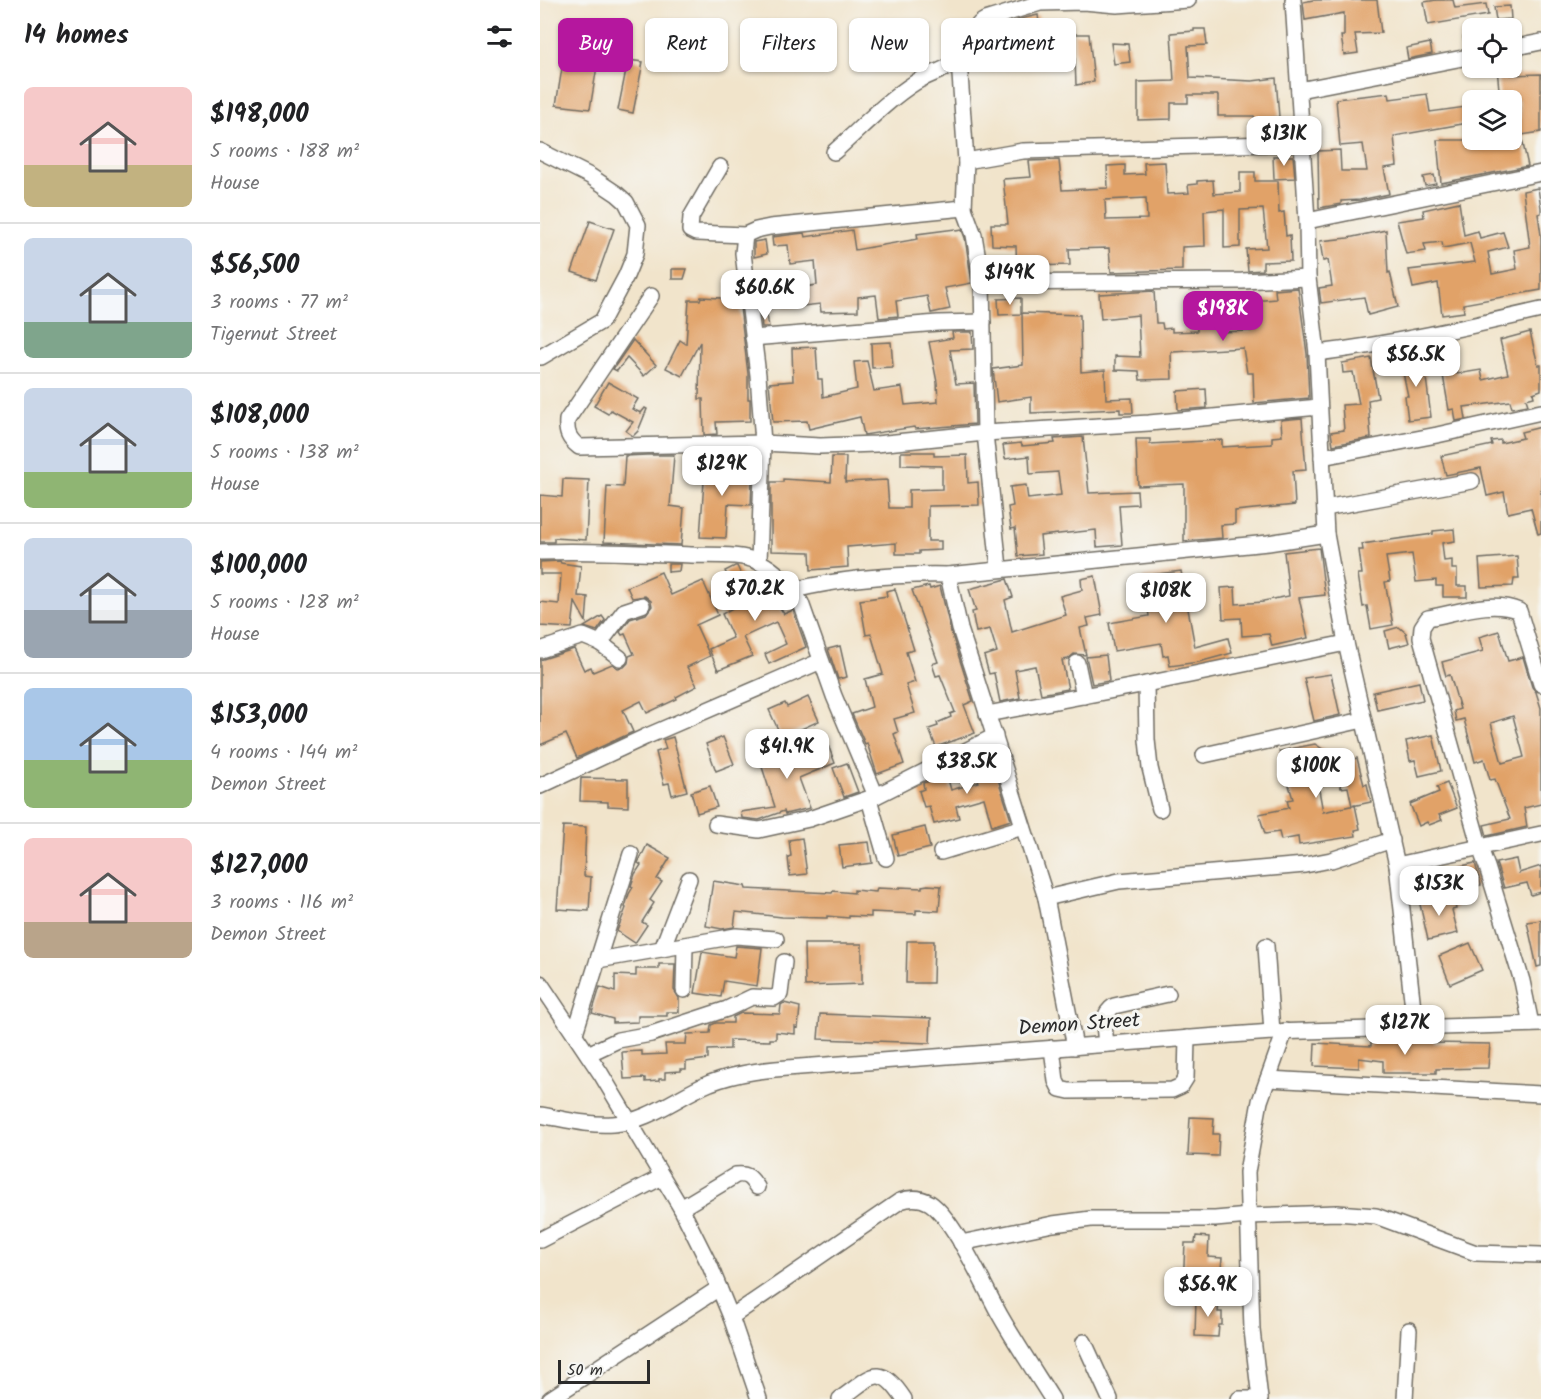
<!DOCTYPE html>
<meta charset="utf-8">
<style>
:root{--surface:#fff;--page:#f2f2f2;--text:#202124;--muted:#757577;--line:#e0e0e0;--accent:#b5179e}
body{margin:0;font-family:Kalam,sans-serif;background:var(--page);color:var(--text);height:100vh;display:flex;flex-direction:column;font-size:22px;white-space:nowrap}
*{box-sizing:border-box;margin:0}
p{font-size:20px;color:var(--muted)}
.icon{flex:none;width:33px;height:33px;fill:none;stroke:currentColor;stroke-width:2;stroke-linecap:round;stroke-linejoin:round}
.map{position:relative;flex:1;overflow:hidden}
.sheet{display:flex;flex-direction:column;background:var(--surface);width:540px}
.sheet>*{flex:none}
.banner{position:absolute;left:18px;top:18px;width:570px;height:54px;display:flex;gap:12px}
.controls{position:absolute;left:922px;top:18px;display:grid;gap:12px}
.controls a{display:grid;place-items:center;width:60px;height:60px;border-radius:9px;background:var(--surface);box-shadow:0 2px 4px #0004;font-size:30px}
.scale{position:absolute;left:18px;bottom:15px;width:92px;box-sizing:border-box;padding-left:6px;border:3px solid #2b2b2b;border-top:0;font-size:16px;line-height:21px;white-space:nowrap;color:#2b2b2b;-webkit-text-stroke:4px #f6f6f2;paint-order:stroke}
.price{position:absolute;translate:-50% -51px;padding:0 14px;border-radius:12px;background:#fff;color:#222;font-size:20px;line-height:39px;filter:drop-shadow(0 2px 3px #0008)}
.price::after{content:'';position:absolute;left:50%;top:36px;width:18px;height:14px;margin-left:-9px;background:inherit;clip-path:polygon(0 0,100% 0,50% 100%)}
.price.selected{background:var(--accent);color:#fff}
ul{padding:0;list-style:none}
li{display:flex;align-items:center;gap:18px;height:150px;padding:0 24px}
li+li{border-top:2px solid var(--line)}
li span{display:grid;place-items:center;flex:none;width:168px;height:120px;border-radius:9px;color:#555}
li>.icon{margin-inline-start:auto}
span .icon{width:72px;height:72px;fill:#fffc;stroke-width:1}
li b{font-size:26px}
h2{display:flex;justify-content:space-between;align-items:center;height:72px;padding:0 24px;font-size:26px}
.chip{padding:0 21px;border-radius:9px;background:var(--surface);box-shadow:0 2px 4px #0004;font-size:21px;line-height:54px}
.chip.selected{background:var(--accent);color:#fff}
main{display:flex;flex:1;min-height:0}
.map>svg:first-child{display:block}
.building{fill:#e1a268;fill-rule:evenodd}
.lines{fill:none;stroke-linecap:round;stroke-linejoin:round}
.minor-casing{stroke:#706c63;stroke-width:18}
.minor{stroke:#fff;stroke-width:15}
.labels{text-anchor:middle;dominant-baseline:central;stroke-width:6;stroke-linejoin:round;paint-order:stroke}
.street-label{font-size:21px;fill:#2b2b2b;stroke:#f6f6f2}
</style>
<main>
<section class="sheet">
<h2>14 homes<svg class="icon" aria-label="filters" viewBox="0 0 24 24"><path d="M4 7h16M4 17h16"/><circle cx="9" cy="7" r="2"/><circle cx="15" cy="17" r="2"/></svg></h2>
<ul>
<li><span style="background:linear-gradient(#f6c9c9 65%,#c2b280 0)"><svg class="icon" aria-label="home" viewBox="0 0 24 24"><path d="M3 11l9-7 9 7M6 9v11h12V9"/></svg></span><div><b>$198,000</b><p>5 rooms · 188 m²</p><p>House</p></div></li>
<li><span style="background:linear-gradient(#c9d6e8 70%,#7fa58c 0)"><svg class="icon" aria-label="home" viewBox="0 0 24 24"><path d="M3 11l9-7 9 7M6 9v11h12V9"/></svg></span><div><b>$56,500</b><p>3 rooms · 77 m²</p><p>Tigernut Street</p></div></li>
<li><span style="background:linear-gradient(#c9d6e8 70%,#8fb573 0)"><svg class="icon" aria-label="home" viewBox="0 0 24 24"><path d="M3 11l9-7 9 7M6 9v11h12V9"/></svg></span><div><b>$108,000</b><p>5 rooms · 138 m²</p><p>House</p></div></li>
<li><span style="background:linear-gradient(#c9d6e8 60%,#9aa5b1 0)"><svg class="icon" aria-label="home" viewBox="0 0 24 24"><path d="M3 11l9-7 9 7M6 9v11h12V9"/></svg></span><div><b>$100,000</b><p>5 rooms · 128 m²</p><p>House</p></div></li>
<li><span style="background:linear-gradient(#a9c7e8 60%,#8fb573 0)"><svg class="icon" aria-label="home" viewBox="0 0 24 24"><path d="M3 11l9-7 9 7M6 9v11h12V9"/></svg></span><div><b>$153,000</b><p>4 rooms · 144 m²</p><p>Demon Street</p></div></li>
<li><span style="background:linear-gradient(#f6c9c9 70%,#b9a48a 0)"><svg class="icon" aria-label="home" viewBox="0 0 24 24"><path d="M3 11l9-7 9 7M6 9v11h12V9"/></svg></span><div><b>$127,000</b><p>3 rooms · 116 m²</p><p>Demon Street</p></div></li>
</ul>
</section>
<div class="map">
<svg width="1001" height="1399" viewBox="0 0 1001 1399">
<rect width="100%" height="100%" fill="#f6f6f2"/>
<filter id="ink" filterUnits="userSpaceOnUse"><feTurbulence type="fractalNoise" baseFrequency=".0167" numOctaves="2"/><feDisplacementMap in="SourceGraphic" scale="12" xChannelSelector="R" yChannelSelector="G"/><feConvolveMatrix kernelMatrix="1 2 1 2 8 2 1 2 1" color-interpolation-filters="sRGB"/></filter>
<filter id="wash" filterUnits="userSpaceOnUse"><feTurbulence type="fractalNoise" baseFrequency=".008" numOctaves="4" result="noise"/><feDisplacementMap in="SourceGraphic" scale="24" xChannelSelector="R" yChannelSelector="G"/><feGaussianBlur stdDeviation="1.35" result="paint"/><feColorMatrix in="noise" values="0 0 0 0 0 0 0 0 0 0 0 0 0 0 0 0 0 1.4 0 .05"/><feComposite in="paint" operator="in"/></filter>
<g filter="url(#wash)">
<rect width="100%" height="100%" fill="#f1e4cb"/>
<g id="blocks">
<!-- building -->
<g class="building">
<polygon points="773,0 837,0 841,33 815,34 818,53 804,55 801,36 804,36 804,13 765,20 763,2"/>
<polygon points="896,0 913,0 915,8 946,4 948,15 888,25 884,2"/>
<polygon points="970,6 971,19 956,20 954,7"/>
<polygon points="498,15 501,38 477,40 477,20"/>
<polygon points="654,29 665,29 667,45 648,46 650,78 712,81 736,78 739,117 715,119 714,116 678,116 678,95 648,95 648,103 631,103 631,119 598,120 598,82 634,81 631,33 654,31"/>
<polygon points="534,34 549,34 554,82 536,85"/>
<polygon points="932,35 933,46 925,48 923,37"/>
<polygon points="571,43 588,44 590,62 574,64"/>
<polygon points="890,43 892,54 868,59 866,48"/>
<polygon points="25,50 59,54 50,109 16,105"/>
<polygon points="88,60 103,62 93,113 78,110"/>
<polygon points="957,68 971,68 971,75 1001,74 1001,132 981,135 988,166 901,183 897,140 972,140 972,113 976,113 978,119 980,118 979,100 960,100"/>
<polygon points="849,93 850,99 887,94 890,112 933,106 933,122 854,136 857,166 844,168 849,194 820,200 801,201 801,204 779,208 778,151 800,150 801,171 827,171 823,144 800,146 796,99"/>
<polygon points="733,156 753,156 755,178 734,179"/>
<path d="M519,160L522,190L568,188L567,166L585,165V175L605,174L604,163L625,162L627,194L649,193L648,185L657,184V181L673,180L674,194L700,192V172H715V181H738L739,213L744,212L746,236L750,235L751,261L723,262V270L708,271L706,249L727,248L723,209L700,210V247L684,248V209L664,211L665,246L642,247V270L571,272L569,248L529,249L530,265L488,266V273H477L476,246L452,245L451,224H468L463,179L491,177L489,161ZM606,198L607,219L566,220L565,200Z"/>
<polygon points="894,175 896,184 885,186 883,177"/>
<polygon points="998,188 1001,208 1001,213 998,214 1001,235 1001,290 923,304 924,312 902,315 898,283 873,288 869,270 935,262 930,243 903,248 902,242 884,244 886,251 866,254 857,221 884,217 883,210 919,202 924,235 938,231 940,238 963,232 968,247 948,252 952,274 977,269 974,250 990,247 983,191"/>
<polygon points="50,221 74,229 56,280 32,272"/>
<polygon points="415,229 416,231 422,230 425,238 432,283 405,288 410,309 391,313 387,296 356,301 358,316 339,318 336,295 318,297 318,311 281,312 280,304 245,308 243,290 277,285 275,261 250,264 248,245 233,246 232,237 264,233 265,237 312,230 315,250 378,239 377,234"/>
<polygon points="846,230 848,273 850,272 858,307 828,315 824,297 781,303 779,288 792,286 788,260 783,261 780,241 808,238"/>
<polygon points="225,240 227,254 214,257 214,242"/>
<polygon points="132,269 147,269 144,279 132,279"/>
<polygon points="758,288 767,354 769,398 714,403 713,373 707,373 703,348 633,352 631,353 632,379 600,380 599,371 575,370 575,356 600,357 598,315 561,319 559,294 614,291 616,323 622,323 623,329 632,328 632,332 657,331 656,300 676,299 678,332 711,331 711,317 714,317 713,301 736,299 735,290"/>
<polygon points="161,297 199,299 208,374 208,399 210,399 210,421 176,422 177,434 164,435 163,399 159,399 160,342 142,376 126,368 140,340 146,344 149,300 160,300"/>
<polygon points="481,298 481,314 459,315 458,299"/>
<polygon points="482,313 540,315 541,372 565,370 566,399 592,398 593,413 580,413 580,409 491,413 491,397 457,402 453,369 483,365"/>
<polygon points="227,315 229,327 222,327 221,316"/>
<polygon points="412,332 432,332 433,349 410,350 416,384 434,383 435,424 375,429 374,427 324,435 320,417 269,429 267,421 233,422 229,383 253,381 252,348 276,347 278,379 282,379 283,397 317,389 314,362 327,361 334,391 362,387 365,405 398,402 397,382 389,342 413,338"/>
<polygon points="990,332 998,365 1001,365 1001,390 993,393 994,397 986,399 988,405 972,408 970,401 924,407 926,419 916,421 914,409 909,410 899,352 913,349 917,374 941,370 943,380 968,374 960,340"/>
<polygon points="93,340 116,365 104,376 87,358 77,371 73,369"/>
<polygon points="351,342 353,367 332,368 331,343"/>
<polygon points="883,354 891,417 868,420 865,396 868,396 861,363 871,361 870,356"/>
<polygon points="831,358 838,398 828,400 831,438 793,445 791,432 804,430 802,405 819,404 813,372 803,373 802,363"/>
<polygon points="68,382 98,399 92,409 101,413 105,408 107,409 98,431 93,436 86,431 93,422 71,410 68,414 54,406"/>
<polygon points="666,389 667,408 638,410 637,391"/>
<polygon points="762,418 766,470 753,471 755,505 695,511 695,524 681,525 682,538 644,541 644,484 598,486 596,439 610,439 610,444 682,440 682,447 732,444 732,437 742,436 741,420"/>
<polygon points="1001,427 1001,533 998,534 991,508 968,513 964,492 947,496 941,468 906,475 901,456 952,445 951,441 961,440 961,443 983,438 981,432"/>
<polygon points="543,437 549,493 597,491 598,504 579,505 582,545 557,547 556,530 500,536 502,554 478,556 475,528 471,529 468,507 473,506 470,487 486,485 488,499 521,495 518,472 490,474 489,456 465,459 463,445 481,443 482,446 515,443 514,439"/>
<polygon points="361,452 394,452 394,456 427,455 428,483 438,482 439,505 388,506 388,541 401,541 401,550 379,551 379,554 356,554 356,543 307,547 308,567 271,570 270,552 231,551 231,482 243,482 243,479 291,482 292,457 306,457 305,482 347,480 349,508 369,508 369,490 402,489 402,466 361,465"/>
<polygon points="166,454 179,454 178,478 206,479 206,457 213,457 211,505 188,504 186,538 160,537"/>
<polygon points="107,455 134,455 130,506 144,508 141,545 64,542 67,486 83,487 85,456"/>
<polygon points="23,479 49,480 46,540 14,538 14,542 0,542 0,495 22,497"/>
<polygon points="914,529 915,541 902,543 904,561 912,560 912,569 917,569 917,586 927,586 927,597 903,597 903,586 896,586 896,580 876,582 872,554 846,557 850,581 845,582 853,625 831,629 827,606 823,607 818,574 822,574 819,550 823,550 822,544 893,534 893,531"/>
<polygon points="779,548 785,595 759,598 768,638 732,646 729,634 702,636 701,618 683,619 681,588 695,587 696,604 723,602 723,601 749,596 744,552"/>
<polygon points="977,556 979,579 974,579 973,586 941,587 939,559"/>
<polygon points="20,561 21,563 41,566 38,596 48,597 46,622 35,602 32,628 0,626 0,602 19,604 21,574 0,574 0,562"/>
<polygon points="128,564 140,564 139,571 128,572"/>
<polygon points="195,566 197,566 205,583 221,574 230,581 232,583 226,587 233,605 237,603 244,614 253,610 266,647 229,664 225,654 246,644 236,622 203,637 212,656 178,670 169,649 193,638 182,614 201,603 185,571"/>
<polygon points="641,571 655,647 688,638 692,653 659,662 630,666 628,655 623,656 621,643 574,651 569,623 609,616 603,576"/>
<polygon points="121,572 131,595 163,581 178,615 156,625 170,656 147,667 157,686 136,697 137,699 107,713 101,701 83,710 93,732 37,758 26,734 0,745 0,660 34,649 44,670 51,667 53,672 72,664 78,668 84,667 88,663 89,656 94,654 85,634 82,635 80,632 90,619 106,614 112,606 111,601 105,596 92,598 87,587"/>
<polygon points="555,576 562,615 547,618 549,626 540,628 546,655 534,654 528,659 522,660 528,689 501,694 495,666 475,670 480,698 460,702 454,673 449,674 444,656 457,652 450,629 436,632 432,612 436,611 429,589 467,579 473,597 465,600 472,632 526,615 520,596 542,590 541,579"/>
<polygon points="389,586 390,589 400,586 411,632 433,701 424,705 435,733 396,747 389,729 398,726 397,723 411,717 410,714 415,712 400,675 396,676 392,664 398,662 372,590"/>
<polygon points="355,589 374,650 366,652 375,682 366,685 375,713 354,719 358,732 354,734 364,764 337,774 327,743 325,744 312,714 332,707 325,679 343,674 331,634 326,635 320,600 347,596 346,591"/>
<polygon points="62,616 65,620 57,631 44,627"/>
<polygon points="859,627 866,633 869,643 849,648 845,631"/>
<path d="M959,631L968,661L983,657L992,687L996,692L1001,708V804L984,808L987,827L947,836L944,825L970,819L955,779L950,780L944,759L935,762L924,719L916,721L914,711L920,709L910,675L906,676L902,662L943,651L939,637ZM973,716L984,757L962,763L951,723Z"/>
<polygon points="300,646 307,677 298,679 288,649"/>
<polygon points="566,655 569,681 552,684 546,657"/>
<polygon points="791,674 800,715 774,721 764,678"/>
<polygon points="879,682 883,700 837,710 833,692"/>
<polygon points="268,697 279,721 242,738 229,710 245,703 247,707"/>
<polygon points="893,735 901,771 879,776 875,760 870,761 866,741"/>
<polygon points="133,737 147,791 132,795 129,783 124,784 116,752 126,749 123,740"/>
<polygon points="183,737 194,764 176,771 166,744"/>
<polygon points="228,741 238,765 288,745 295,763 259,778 270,808 245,814 244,811 219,820 202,818 201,812 235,807 222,767 212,747"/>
<polygon points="775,744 784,750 787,766 817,758 824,785 827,784 831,802 812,806 808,787 801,788 798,775 777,779 783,812 815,805 820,829 815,830 816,836 759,845 758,837 741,840 739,832 725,834 719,814 749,808 747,800 753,799 739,751"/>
<polygon points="450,754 471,820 452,826 444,798 416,806 419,818 394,824 389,806 384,807 379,791 384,789 383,783 407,776 411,790 439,782 433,759"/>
<polygon points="307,763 318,792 304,797 293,768"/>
<polygon points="41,778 88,779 88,807 68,806 68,802 40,801"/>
<polygon points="907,783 917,808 899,815 902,820 889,825 887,822 879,826 870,804 899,792 897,787"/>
<polygon points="170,786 177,807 157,813 151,792"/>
<polygon points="23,826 46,827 44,876 51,877 49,911 17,909"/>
<polygon points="385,827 390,848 358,856 353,835"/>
<polygon points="262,838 267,874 250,876 248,857 251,856 249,840"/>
<polygon points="329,842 332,863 302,867 299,845"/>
<polygon points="107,845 130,858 117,879 122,882 110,900 114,903 102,922 107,925 95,943 77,931 86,908 85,907 89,894 93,887 91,886 95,874 101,865 98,863"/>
<polygon points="976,859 979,873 1001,866 1001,892 991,895 987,883 964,888 956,863"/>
<polygon points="935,863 941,885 917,891 912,868"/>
<polygon points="173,881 205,886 206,889 292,893 293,891 314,893 314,890 336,892 337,888 359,889 359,887 382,888 382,886 388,885 401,886 399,911 376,910 376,914 331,912 331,917 309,916 309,918 287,916 287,918 242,917 196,912 194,927 182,929 166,926"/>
<polygon points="913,896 916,909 912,910 918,933 888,940 879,900 888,898 889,902"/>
<polygon points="1001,920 1001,966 997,967 987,922"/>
<polygon points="367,941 394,941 393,983 366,983"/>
<polygon points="930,943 942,970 910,984 899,956"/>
<polygon points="264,944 322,944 322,984 265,986"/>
<polygon points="196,946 222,948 217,986 184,981 181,997 155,993 162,952 194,957"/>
<polygon points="119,964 135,964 134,990 139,998 139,1012 127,1012 127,1016 98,1016 98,1022 73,1023 73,1019 52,1013 60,987 75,992 75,975 96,976 96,969 119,969"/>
<polygon points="244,1003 260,1007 258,1028 255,1027 255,1034 236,1032 236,1039 230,1039 230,1041 190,1040 190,1049 168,1050 168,1059 146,1062 146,1069 141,1069 141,1071 125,1072 125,1079 119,1079 119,1081 105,1082 105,1078 84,1079 82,1052 102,1051 102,1055 126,1054 125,1044 146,1044 147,1034 170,1033 171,1025 176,1023 193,1023 193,1017 201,1013 240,1014 241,1005"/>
<polygon points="280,1014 391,1018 390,1043 278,1039"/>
<polygon points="894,1040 894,1043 950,1044 948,1068 896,1069 896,1073 843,1073 843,1061 819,1058 819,1068 774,1066 775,1043 831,1046 831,1042"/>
<polygon points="650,1117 674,1118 673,1134 679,1134 678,1156 648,1155"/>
<polygon points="656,1236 669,1237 668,1257 682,1258 681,1269 663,1268 661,1296 640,1295 640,1286 643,1286 645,1243 655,1243"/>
<polygon points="656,1299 679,1300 678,1312 682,1312 682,1325 679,1325 678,1337 655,1336"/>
</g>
</g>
</g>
<g filter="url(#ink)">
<use href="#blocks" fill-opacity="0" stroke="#706c63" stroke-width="1.5"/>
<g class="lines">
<!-- minor casing -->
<g class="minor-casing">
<g id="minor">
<polyline points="753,0 767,221 768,278 777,353 786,534 806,643 857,865 875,1026"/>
<polyline points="972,48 1001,42"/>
<polyline points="419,60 426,161 424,208 434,235 442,283 445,433 459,568"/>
<polyline points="759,90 933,56"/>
<polyline points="0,151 50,176 77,194 86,202 98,225 95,254 86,276 62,321 1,357"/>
<path d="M294,152C320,129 346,101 376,82C391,73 413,68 425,55C435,44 429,28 445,20L500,3L544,2L577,5L648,0"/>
<polyline points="426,161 483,151 763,143"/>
<polyline points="180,167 151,217 150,230 156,233 205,235 216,230 230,227 424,208"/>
<polyline points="767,221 1001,173"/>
<polyline points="205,235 203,253 218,375 223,443 219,562"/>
<polyline points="442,283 702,281 768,278"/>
<path d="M111,296L27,420C26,433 29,439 39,447L223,443L280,446L336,444L445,433L609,423L779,407"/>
<polyline points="213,338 398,323 443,322"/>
<path d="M777,353C853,344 927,327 1001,310"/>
<polyline points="782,457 897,435 1001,412"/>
<polyline points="785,508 932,481"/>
<path d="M0,552C50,550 101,553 151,555C172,556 200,553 219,562C236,570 252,587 261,603L294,696L336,796"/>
<polyline points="408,575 420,629 434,672 506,898 535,1047"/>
<path d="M254,590C305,578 355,574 408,575L728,543L786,534"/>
<polyline points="60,643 80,658"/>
<polyline points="0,650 43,636 60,643 84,611 102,605"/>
<polyline points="537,663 544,696"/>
<polyline points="606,684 607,740 610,768 620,809"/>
<polyline points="447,714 606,684 806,643"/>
<polyline points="664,755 823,720"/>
<polyline points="0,786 105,737 281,661"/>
<polyline points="329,799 346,858"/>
<polyline points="176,824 219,830 269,819 336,796 455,736"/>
<polyline points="401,852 483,827"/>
<polyline points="857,865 1001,834"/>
<polyline points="506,898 579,881 765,865 791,860 852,840"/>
<polyline points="726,946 732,1032"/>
<polyline points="122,949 149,879"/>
<polyline points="58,960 196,936 236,939"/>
<polyline points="0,983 61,1074 141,1208 170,1266 191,1317 219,1399"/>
<polyline points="144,990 145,945"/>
<path d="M991,1024L982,981L947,867L940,848L881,638L882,627L888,618C917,613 951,599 979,611L1001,684"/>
<polyline points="35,1033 91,854"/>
<path d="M566,1044C565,1030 560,1015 574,1006L628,994"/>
<polyline points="512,1048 516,1081 520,1089 529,1091 632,1090 641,1086 646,1078 647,1038"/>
<polyline points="48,1054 78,1040 111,1034 187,1009 212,997 234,998 240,994 244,962"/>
<polyline points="728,1079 1001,1094"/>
<path d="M0,1115C24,1119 49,1126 73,1124C108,1122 138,1096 170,1083C199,1072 229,1069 260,1067L732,1032L1001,1024"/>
<path d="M141,1208L196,1175C208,1173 211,1179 217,1187"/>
<polyline points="0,1240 122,1177"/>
<polyline points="421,1243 513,1224 551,1219 675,1219 709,1216 797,1213 836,1216 936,1253 1001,1255"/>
<path d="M191,1317L360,1201C371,1197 380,1197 390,1203C415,1220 445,1289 461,1317C477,1345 495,1372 512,1399"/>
<polyline points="544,1342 570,1399"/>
<polyline points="10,1399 179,1288"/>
<path d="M300,1399C331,1378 338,1360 364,1399"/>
<polyline points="699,1399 720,1399"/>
<polyline points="720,1399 712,1330 707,1172 720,1101 745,1031"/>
<polyline points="865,1399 869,1330"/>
</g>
</g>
<!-- minor -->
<use href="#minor" class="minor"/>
</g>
</g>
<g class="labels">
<!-- street labels -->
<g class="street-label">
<text transform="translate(539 1025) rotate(-4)">Demon Street</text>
</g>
</g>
</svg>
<div class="controls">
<a><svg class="icon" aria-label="locate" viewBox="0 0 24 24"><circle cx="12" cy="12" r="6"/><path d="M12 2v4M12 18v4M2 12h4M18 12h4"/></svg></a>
<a><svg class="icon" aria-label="layers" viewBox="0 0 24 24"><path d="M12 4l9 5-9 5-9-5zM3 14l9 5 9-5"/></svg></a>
</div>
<div class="scale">50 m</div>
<b class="price" style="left:744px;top:167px">$131K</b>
<b class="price" style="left:470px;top:306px">$149K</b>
<b class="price" style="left:225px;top:321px">$60.6K</b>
<b class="price selected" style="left:683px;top:342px">$198K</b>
<b class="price" style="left:876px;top:388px">$56.5K</b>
<b class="price" style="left:182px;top:497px">$129K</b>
<b class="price" style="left:215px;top:622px">$70.2K</b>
<b class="price" style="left:626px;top:624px">$108K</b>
<b class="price" style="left:247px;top:780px">$41.9K</b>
<b class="price" style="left:427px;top:795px">$38.5K</b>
<b class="price" style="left:776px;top:799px">$100K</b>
<b class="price" style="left:899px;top:917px">$153K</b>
<b class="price" style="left:865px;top:1056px">$127K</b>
<b class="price" style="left:668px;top:1318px">$56.9K</b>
<div class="banner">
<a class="chip selected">Buy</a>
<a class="chip">Rent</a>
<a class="chip">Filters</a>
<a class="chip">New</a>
<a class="chip">Apartment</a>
</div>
</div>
</main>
